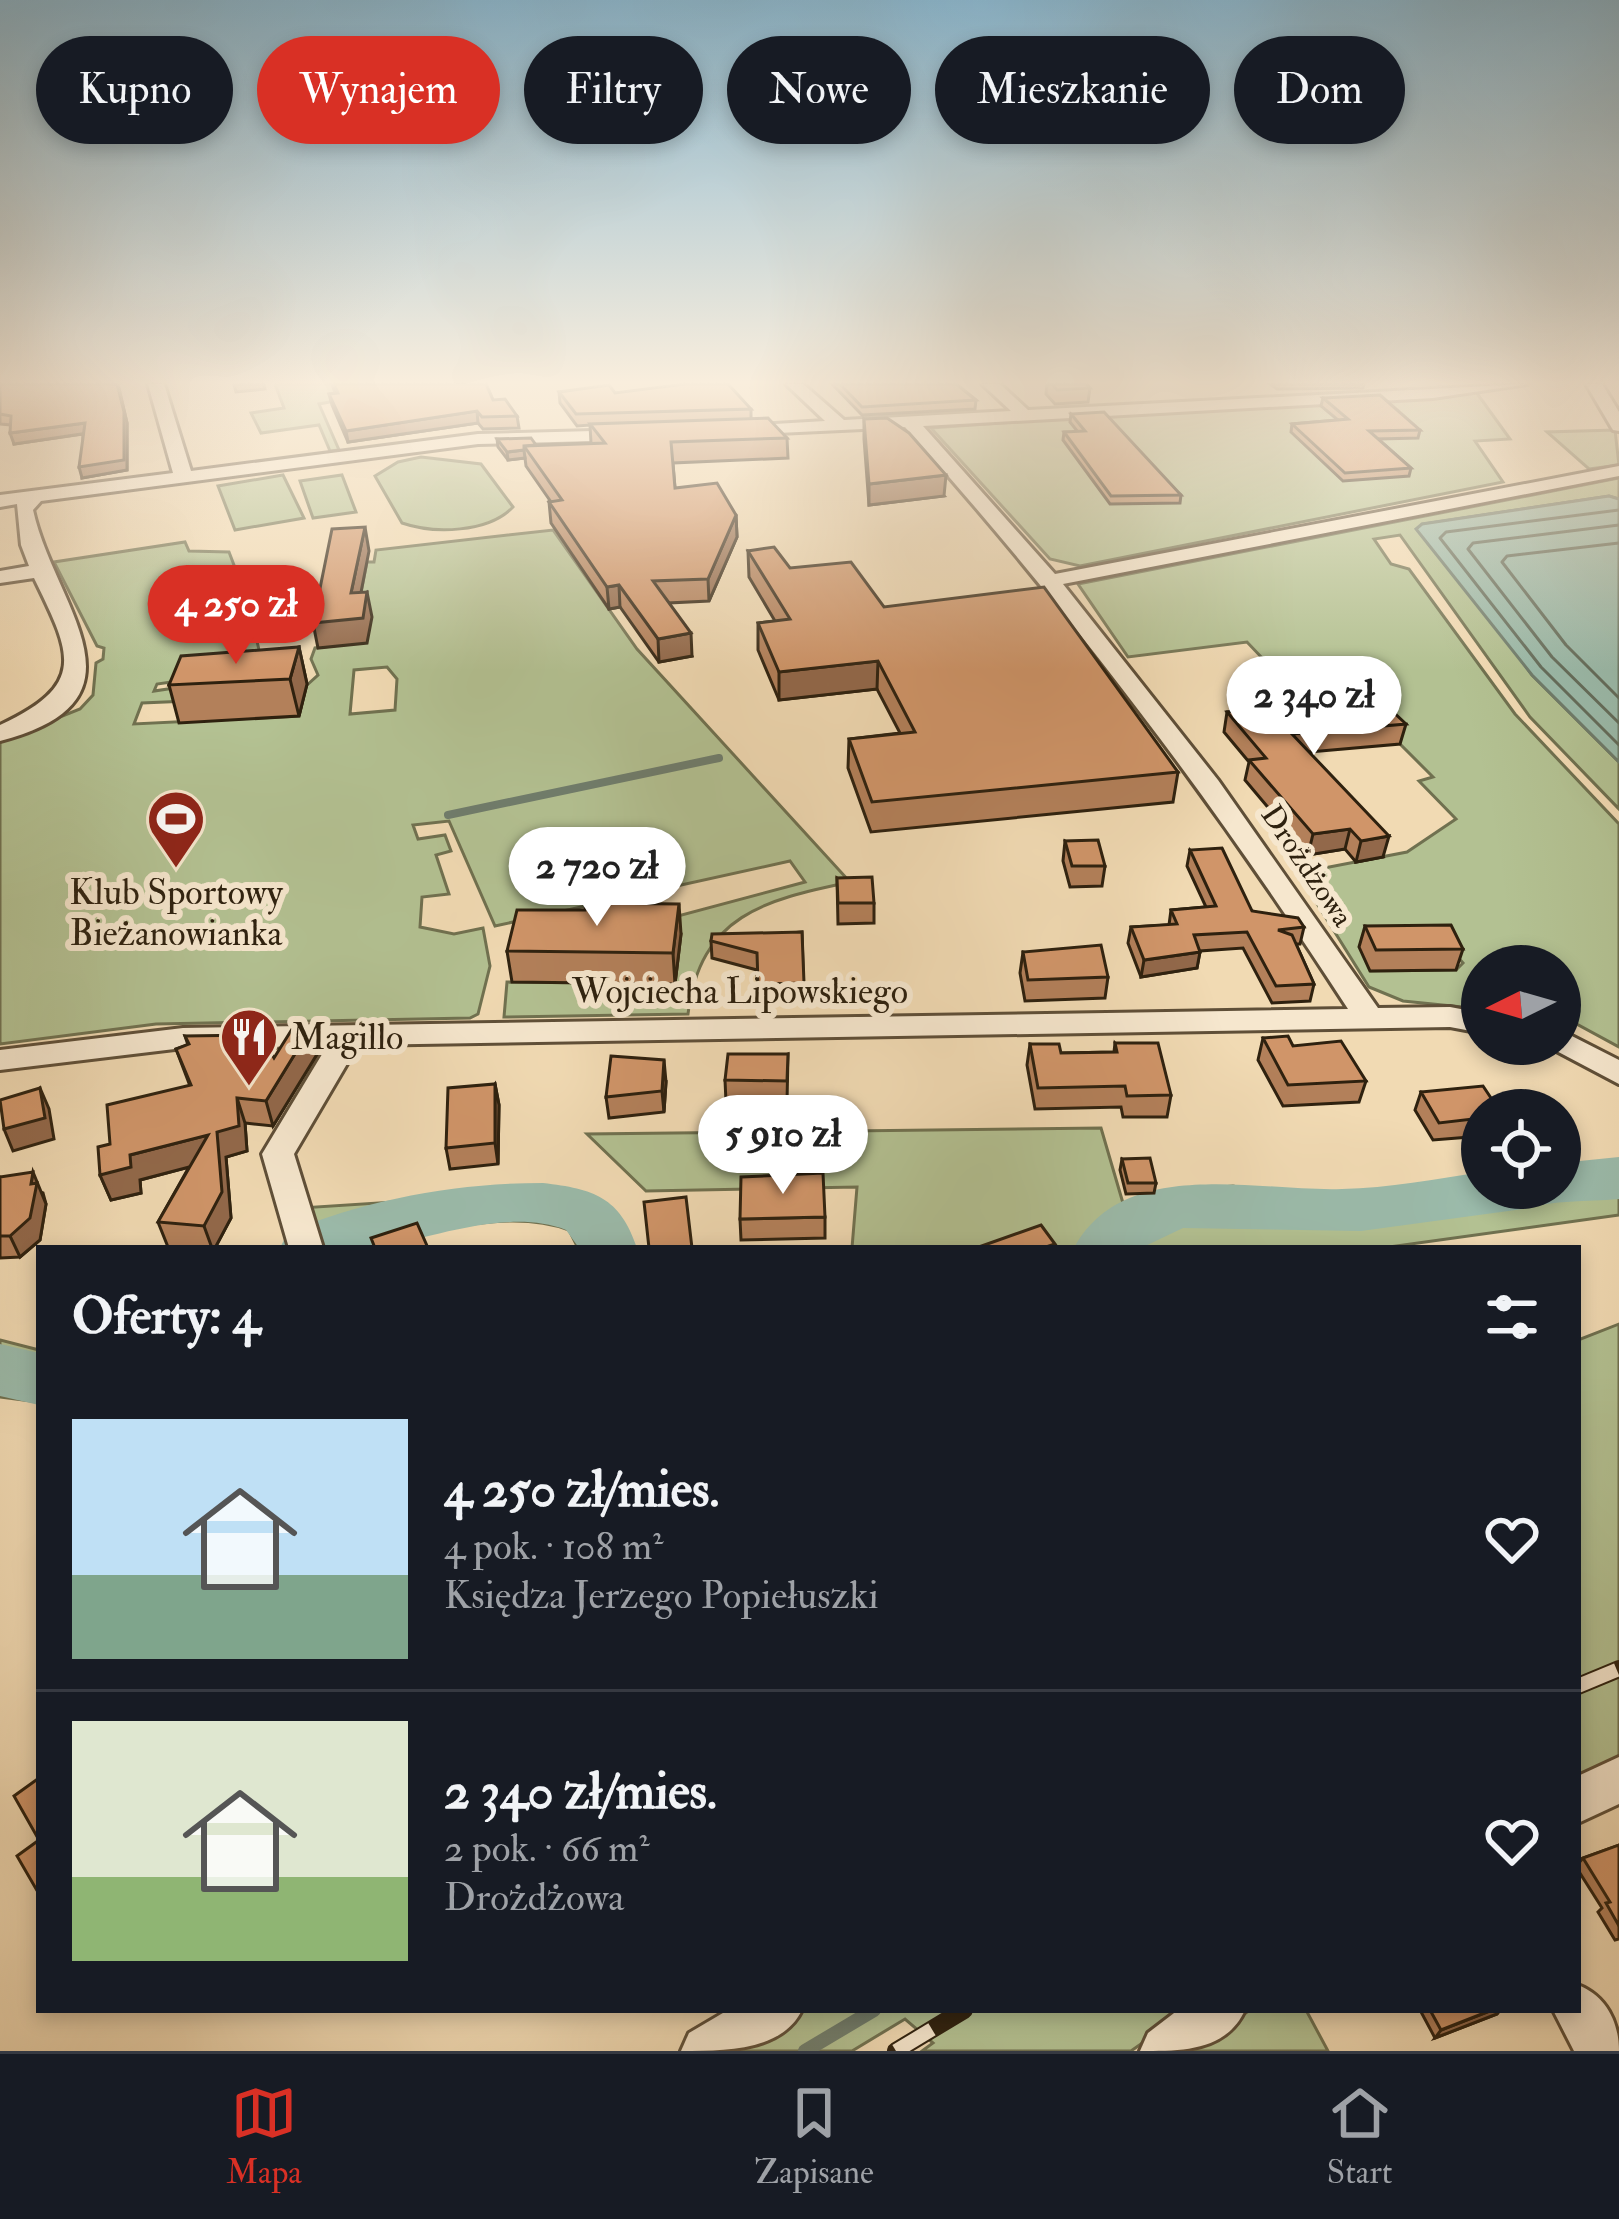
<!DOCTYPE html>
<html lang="pl">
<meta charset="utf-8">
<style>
:root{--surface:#171b24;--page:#242831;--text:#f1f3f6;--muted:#9ea1a6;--line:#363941;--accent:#d93025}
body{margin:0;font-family:"IM FELL Double Pica",serif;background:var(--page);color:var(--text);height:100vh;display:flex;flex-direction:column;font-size:45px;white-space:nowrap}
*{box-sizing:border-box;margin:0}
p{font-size:39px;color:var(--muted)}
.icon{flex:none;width:66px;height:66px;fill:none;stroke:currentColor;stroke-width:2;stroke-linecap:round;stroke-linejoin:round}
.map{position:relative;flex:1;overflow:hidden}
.drawer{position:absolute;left:36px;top:1245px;width:1545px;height:768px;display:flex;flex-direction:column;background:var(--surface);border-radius:0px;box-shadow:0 6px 18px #0003}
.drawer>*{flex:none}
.guide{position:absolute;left:36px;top:36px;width:1548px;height:108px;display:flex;gap:24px}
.needle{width:78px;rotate:265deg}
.controls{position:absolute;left:1461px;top:945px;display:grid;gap:24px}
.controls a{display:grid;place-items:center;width:120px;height:120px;border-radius:50%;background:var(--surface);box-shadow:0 6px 18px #0003;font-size:60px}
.price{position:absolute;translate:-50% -102px;padding:0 27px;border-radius:42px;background:#fff;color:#222;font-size:39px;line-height:78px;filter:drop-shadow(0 3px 6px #0008)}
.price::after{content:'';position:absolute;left:50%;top:72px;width:36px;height:27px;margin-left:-18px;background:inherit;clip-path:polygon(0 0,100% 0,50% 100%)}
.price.current{background:var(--accent);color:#fff}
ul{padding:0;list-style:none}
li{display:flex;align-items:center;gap:36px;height:300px;padding:0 36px}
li+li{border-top:3px solid var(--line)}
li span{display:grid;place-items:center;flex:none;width:336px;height:240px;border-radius:0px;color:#555}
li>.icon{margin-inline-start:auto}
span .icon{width:144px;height:144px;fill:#fffc;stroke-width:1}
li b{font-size:51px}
h2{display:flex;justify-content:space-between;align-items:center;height:144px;padding:0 36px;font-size:51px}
.pill{padding:0 42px;border-radius:54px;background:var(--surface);box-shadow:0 6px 18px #0003;font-size:42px;line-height:108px}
.pill.current{background:var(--accent);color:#fff}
.tabs{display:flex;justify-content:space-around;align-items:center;height:168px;border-top:3px solid var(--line);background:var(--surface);font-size:33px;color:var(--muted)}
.tabs a{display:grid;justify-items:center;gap:6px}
.tabs .current{color:var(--accent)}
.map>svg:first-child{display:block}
.green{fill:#b3c192;stroke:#707150;stroke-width:3;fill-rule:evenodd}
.water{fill:#9bbbab;stroke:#6f7d6d;stroke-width:3}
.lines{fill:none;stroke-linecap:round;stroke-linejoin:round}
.shore{stroke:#646e5d;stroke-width:3}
.stream-far1{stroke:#6f7d6d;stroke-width:8}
.stream{stroke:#6f7d6d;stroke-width:14}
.river{fill:#9bbbab;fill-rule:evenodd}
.street-casing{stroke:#5f4f38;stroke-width:6}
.street{fill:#f6e7ce;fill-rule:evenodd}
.rail-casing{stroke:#2e210f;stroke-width:18}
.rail{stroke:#f6e7ce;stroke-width:14;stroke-dasharray:42;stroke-linecap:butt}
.wall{fill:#b3805a;stroke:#2e210f;stroke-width:3}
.shaded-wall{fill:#92684a;stroke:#2e210f;stroke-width:3}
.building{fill:#d09569;stroke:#2e210f;stroke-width:3}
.labels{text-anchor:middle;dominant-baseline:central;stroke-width:12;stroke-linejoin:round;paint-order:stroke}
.far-street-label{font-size:30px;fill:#2e210f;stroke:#f6e7ce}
.poi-label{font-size:36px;fill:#2e210f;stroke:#f6e7ce}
.street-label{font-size:36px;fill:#2e210f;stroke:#f6e7ce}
</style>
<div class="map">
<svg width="1619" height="2051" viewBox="0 0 1619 2051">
<rect width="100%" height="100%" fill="#f1dab3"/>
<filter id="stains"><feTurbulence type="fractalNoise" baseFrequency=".00167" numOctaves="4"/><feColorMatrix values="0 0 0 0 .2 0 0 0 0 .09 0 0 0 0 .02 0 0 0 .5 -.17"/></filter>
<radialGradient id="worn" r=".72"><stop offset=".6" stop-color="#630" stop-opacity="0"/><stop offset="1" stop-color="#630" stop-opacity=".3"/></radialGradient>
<!-- green -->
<g class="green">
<polygon points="275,384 333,384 341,400 319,404 339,450 330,451 319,425 261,433 251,413 284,408"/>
<polygon points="1521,385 1476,392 1510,439 1475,441 1503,482 1080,566 1050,559 931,428"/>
<polygon points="1615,430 1619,465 1589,469 1547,432"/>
<path d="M421,457L481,464L513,507C488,533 434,534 402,523L375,476L398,462Z"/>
<polygon points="283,475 304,518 235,530 218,486"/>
<polygon points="342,475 356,512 313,518 300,481"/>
<path d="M1619,478V499L1609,496L1423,524L1532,675L1619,762V809L1530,717L1400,535L1374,539L1391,564L1409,569L1515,714L1619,824V1047L1560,1015V966H1482V1009L1403,1001L1369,987L1298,873L1407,852L1456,819L1419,781L1433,777L1368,712L1320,719L1247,642L1128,657L1078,584ZM1439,936L1463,963L1456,970L1370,971Z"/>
<path d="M553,530L637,649L850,882C765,900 700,915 688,1014L504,1017L507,982L675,984L618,932L805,882L790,861L495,926L449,821L413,825L418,839L445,835L451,851L436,855L449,894L422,897L420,927L454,934L483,928L490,966L478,1014L470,1018L156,1024L0,1044V741L80,709L93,695L96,663L103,659L104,648L97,646L54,562L185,542L189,551L229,552L248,602L259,650L192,679L157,684L154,691L201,684L188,701L142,703L134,724L299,716L306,686L318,675L311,659L315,648L351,644L367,562H374L376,550ZM387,667L397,679L395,710L350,714L354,670Z"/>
<polygon points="1101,1128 1125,1210 1189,1190 1233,1186 1289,1197 1337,1197 1482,1176 1482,1188 1560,1188 1560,1167 1619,1161 1619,1215 1382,1248 852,1248 857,1187 646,1191 587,1134"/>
<path d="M563,1191L591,1197L615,1213L623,1248H578L569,1230C494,1202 397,1248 321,1248L300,1208Z"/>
<polygon points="1619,1324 1619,1762 1578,1782 1578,1340"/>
<polygon points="0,1340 39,1350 39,1402 0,1397"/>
<polygon points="761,2010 1189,2010 1131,2051 922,2051 933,2043 905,2019 852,2051 685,2051"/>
<polygon points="1250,2010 1306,2010 1328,2051 1191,2051"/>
</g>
<!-- water -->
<polygon class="water" points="1609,496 1619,499 1619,762 1532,675 1416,529 1422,524"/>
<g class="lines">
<!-- shore -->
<g class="shore">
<polyline points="1619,510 1446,532 1440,538 1541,667 1619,745"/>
<polyline points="1619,525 1473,543 1468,549 1552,657 1619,723"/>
<polyline points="1619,543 1507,556 1502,562 1566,645 1619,698"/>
</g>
<!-- stream-far1 -->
<polyline class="stream-far1" points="448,815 719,758"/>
<!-- stream -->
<polyline class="stream" points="805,2051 874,2010"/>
<!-- river -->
<g class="river">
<path d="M1619,1157V1199C1585,1202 1553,1200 1523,1209L1361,1231L1183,1228L1141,1248H1074C1124,1155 1258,1192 1342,1189C1389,1188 1436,1179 1482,1172V1188H1560V1163Z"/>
<path d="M543,1183C594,1189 620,1197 637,1248H579L566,1230C508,1207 431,1239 373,1248C343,1252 310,1248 280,1248L288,1232C369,1199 456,1183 543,1183Z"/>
<polygon points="0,1344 39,1353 39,1405 0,1396"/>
</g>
<!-- street casing -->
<g class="street-casing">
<g id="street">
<path d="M148,384H164L191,471L478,434L631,430L640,435L631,440L478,444L41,501L33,510C54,606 158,700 0,741V725C88,684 71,654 34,578L0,583V571L29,566L21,545L17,504L0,507V495L173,473Z"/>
<path d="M786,384H803L844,420L1011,411L982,384H1000L1028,410L1527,384L1433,398L923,426L1055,574L1619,466V476L1063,584L1218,780L1378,1008L1450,1007L1482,1013V1033L1450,1027L358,1045L294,1154L323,1248H289L262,1154L327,1046L183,1048L0,1070V1050L183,1028L1348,1009C1215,803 1069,610 905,427L733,435V427L739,426L825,421Z"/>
<polygon points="1586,384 1602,384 1619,412 1619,431 1613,430"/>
<polygon points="1560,1030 1619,1060 1619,1084 1549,1047 1560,1044"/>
<polygon points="1619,1757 1619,1804 1578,1823 1578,1776"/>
<path d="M1578,1985C1606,1996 1619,2022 1619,2051H1574L1553,2010H1578Z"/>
<path d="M728,2010H802C782,2051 726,2051 681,2051L689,2033Z"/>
<path d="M1178,2010H1245C1226,2051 1184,2051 1140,2051L1148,2033Z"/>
</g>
</g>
<!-- street -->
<use href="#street" class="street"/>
<!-- rail casing -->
<g class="rail-casing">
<g id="rail">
<polyline points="1578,1686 1619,1669"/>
<polyline points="896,2051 964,2010"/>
</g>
</g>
<!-- rail -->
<use href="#rail" class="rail"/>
</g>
<!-- wall -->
<g class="wall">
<polygon points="0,384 118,384 127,423 127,470 82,478 83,434 14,444 11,425 0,424"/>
<polygon points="332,384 486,384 493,400 517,416 519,428 483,429 478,423 348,442 332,405 329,394 335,393"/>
<polygon points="832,384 956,384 976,400 975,409 862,415"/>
<polygon points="1047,384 1086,384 1090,388 1088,402 1055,404 1046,394"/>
<polygon points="1270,384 1364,384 1363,388 1277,389"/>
<polygon points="559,392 615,393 751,409 751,418 787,438 788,458 673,463 675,488 736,515 737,537 709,601 669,603 692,656 659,662 620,607 609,609 551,523 549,502 551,502 526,466 525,458 508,460 498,447 497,439 536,445 591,443 590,425 577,426 560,403"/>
<polygon points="1323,398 1420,430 1418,438 1378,439 1411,468 1409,476 1343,481 1291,432 1292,424 1338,420 1321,406"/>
<polygon points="1071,414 1181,495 1180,503 1110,504 1063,440 1064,432 1078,432 1070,422"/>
<polygon points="864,419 944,496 869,505 864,439"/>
<polygon points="748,551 884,607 1178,772 1173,802 871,832 848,768 849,739 900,733 877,689 779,700 758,650 758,623 775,621 749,577"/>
<polygon points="299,647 307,684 299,716 179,723 169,685"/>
<polygon points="1227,712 1406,724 1400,744 1309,752 1383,857 1356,862 1345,849 1308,855 1245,780 1249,762 1224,732"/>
<polygon points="1065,841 1105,866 1102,886 1070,887 1063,861"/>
<polygon points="1190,850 1252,911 1304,927 1300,944 1296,944 1314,984 1310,1001 1272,1003 1243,948 1200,951 1197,968 1141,977 1128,943 1131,927 1169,925 1171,910 1206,907 1187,866"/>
<polygon points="837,878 874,903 874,923 838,924"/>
<polygon points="585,910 681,934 675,984 512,982 507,951"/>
<polygon points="1365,926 1463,949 1456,970 1370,971 1359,947"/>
<polygon points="802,932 804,1001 758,1001 757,970 712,958 711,941"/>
<polygon points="1023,952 1108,977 1105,998 1025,1001 1020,973"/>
<polygon points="312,1026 319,1051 273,1126 245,1123 247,1151 226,1157 231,1218 215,1248 168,1247 158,1222 189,1167 140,1180 141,1193 111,1200 100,1175 110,1144 190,1086 176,1049 188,1045 185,1036 274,1058"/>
<polygon points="1263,1038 1293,1046 1366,1081 1359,1102 1283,1106 1258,1060"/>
<polygon points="1115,1043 1171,1095 1167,1117 1123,1117 1121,1107 1035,1109 1027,1065 1030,1044 1061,1053 1114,1052"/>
<polygon points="788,1054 787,1102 726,1102 725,1080"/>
<polygon points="666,1082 664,1112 609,1118 606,1097"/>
<polygon points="495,1084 499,1105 498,1164 450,1169 446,1148"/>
<polygon points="1421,1092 1482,1110 1482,1136 1433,1140 1415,1110"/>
<polygon points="1122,1159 1156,1183 1154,1193 1126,1194 1120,1170"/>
<polygon points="0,1177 43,1193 46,1204 40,1240 20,1257 0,1258"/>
<polygon points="825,1217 825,1238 741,1240 740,1219"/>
<polygon points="1619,1845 1619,1939 1615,1940 1598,1912 1602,1908 1578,1870 1578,1864 1583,1858"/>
<polygon points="1420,2010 1500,2010 1497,2014 1435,2038"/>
</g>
<!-- shaded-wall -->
<g class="shaded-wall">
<polygon points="118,384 127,423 127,470 82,478 79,467"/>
<polygon points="244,384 264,384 265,389 236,392 234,385"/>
<polygon points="477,411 478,423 348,442 346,431"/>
<polygon points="85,423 88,433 14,444 10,433"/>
<polygon points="524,450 525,458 508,460 507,452"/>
<polygon points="946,475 944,496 869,505 869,484"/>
<polygon points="736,515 737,537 709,601 708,579"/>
<polygon points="365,527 369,551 356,618 351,593"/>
<polygon points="619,585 620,607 609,609 607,587"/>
<polygon points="367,592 372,617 367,643 318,648 313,623"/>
<polygon points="691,633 692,656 659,662 658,639"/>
<polygon points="299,647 307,684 299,716 290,679"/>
<polygon points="878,661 877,689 779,700 779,672"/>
<polygon points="1350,829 1345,849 1308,855 1313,834"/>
<polygon points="1389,836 1383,857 1356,862 1361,841"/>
<polygon points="679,904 681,934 675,984 673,953"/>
<polygon points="1200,952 1197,968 1141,977 1144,960"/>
<polygon points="312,1026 319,1051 273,1126 266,1101"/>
<polygon points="664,1060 666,1082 664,1112 662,1091"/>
<polygon points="495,1084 499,1105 498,1164 495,1143"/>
<polygon points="40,1088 49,1109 54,1139 13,1151 4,1129"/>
<polygon points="237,1098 245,1123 247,1151 226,1157 231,1218 215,1248 212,1248 204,1226 217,1132"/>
<polygon points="208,1135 216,1160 140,1180 141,1193 111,1200 100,1175 130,1155"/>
<polygon points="33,1172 46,1204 40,1240 20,1257 10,1236 31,1184"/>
<polygon points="1492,2010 1500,2010 1497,2014 1435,2038 1441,2030"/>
</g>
<!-- building -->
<g class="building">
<polygon points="0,384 117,384 124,412 124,460 79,467 85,423 10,433 11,416 0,414"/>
<polygon points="334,384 486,384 493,400 505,399 517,416 482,417 477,411 346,431 329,394 338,393"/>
<polygon points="685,384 728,384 751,409 576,414 559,392 609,385 615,393"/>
<polygon points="840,384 956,384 976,400 862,407"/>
<polygon points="1052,384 1086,384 1090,388 1057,390"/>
<polygon points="1380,395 1420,430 1369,431 1411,468 1345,473 1292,424 1348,419 1323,398"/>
<polygon points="1104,412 1181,495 1111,496 1064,432 1085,431 1071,414"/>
<polygon points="768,418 787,438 671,442 675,488 717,483 736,515 708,579 653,581 691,633 658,639 619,585 607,587 549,502 562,500 524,446 605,443 590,424"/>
<polygon points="887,418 909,433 946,475 869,484 864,419"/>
<polygon points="531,438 536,445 524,446 524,450 507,452 497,439"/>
<polygon points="365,527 351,593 367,592 363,618 313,623 332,529"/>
<polygon points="774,547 790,568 851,562 884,607 1044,587 1178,772 872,802 849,739 915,732 878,661 779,672 758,623 790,619 748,551"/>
<polygon points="299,647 290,679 169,685 181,656"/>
<polygon points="1373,693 1406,724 1292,734 1389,836 1361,841 1350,829 1313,834 1249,760 1266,758 1227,712"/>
<polygon points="1098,840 1105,866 1072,866 1065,841"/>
<polygon points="1222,848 1252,911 1298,918 1304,927 1278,930 1292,935 1314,984 1276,986 1247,932 1194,935 1200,952 1144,960 1131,927 1177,924 1171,910 1216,906 1190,850"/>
<polygon points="872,877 874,903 838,903 837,878"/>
<polygon points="586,903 679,904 673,953 507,951 517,910 585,910"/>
<polygon points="1451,925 1463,949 1376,950 1365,926"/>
<polygon points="802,932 804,983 758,984 757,953 711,941 712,934"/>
<polygon points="1101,945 1108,977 1028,980 1023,952"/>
<polygon points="294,1026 312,1026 266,1101 237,1098 239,1126 217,1132 222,1192 204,1226 158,1222 208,1135 130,1155 131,1167 100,1175 98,1147 110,1144 107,1105 191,1085 176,1049 189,1044 185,1036 260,1035 274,1058"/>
<polygon points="1288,1036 1293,1046 1341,1041 1366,1081 1288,1085 1263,1038"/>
<polygon points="1115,1043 1158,1043 1171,1095 1127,1096 1125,1086 1038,1088 1030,1044 1059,1044 1061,1053 1117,1052"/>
<polygon points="728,1054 788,1054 787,1081 725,1080"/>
<polygon points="611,1056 664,1060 662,1091 606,1097"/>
<polygon points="495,1084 495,1143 446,1148 448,1088"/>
<polygon points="1483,1086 1499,1110 1482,1110 1482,1118 1439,1123 1421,1092"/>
<polygon points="40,1088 45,1118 4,1129 0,1100"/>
<polygon points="1150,1158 1156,1183 1128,1183 1122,1159"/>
<polygon points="33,1172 31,1184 37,1183 30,1218 10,1236 0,1236 0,1177"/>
<polygon points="823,1173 825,1217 740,1219 741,1177"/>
<polygon points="686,1197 692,1248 649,1248 644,1202"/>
<polygon points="417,1223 428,1248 375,1248 371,1238"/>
<polygon points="1041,1225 1055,1244 1043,1248 976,1248"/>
<polygon points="39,1778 39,1894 17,1856 39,1840 14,1796"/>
<polygon points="1619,1845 1619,1926 1606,1903 1610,1902 1583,1858"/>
<polygon points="1430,2010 1492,2010 1441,2030"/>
</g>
<!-- sky -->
<linearGradient id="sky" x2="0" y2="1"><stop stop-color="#89b7d0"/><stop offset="0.57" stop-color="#f9eedd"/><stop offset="1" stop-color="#f9eedd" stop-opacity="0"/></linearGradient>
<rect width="1619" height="671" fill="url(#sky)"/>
<!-- icons -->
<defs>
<g id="stadium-pin" transform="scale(3)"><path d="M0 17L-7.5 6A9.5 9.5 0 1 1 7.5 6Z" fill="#8f2418" stroke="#f6e7ce"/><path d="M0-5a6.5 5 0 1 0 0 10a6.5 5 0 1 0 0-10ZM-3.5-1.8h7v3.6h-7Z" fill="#fff"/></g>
<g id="restaurant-pin" transform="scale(3)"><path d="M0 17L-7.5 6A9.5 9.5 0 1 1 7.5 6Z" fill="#8f2418" stroke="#f6e7ce"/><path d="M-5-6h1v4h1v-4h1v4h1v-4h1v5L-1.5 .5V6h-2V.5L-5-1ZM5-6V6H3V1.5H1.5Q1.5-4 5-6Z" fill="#fff"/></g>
</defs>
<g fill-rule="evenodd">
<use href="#stadium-pin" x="176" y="819"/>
<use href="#restaurant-pin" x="249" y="1037"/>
</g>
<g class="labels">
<!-- far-street labels -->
<g class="far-street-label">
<text transform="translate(1307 866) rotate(56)">Drożdżowa</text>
</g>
<!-- poi labels -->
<g class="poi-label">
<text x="176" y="892">Klub Sportowy<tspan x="176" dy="41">Bieżanowianka</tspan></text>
<text x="291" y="1037" text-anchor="start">Magillo</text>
</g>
<!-- street labels -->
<g class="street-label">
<text x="740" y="991">Wojciecha Lipowskiego</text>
</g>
</g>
<rect width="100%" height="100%" filter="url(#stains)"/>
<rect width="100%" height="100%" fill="url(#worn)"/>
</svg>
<div class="controls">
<a><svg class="needle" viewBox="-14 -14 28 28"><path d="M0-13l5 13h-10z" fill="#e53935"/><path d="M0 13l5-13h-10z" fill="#9ea1a6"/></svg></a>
<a><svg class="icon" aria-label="locate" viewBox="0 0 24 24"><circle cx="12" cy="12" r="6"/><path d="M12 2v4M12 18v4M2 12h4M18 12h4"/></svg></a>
</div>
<b class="price current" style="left:236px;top:667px">4 250 zł</b>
<b class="price" style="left:1314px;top:758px">2 340 zł</b>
<b class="price" style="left:597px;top:929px">2 720 zł</b>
<b class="price" style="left:783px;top:1197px">5 910 zł</b>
<div class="guide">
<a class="pill">Kupno</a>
<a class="pill current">Wynajem</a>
<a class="pill">Filtry</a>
<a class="pill">Nowe</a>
<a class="pill">Mieszkanie</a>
<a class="pill">Dom</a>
</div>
<section class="drawer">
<h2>Oferty: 4<svg class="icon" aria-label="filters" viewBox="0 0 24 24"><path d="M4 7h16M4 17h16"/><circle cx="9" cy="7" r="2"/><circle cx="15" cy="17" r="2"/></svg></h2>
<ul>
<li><span style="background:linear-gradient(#bfe0f5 65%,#7fa58c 0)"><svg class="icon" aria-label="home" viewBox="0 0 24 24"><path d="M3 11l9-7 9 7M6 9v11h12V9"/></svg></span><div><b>4 250 zł/mies.</b><p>4 pok. · 108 m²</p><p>Księdza Jerzego Popiełuszki</p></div><svg class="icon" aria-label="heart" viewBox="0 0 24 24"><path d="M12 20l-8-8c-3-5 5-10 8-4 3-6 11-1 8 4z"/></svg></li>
<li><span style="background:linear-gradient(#dfe7d0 65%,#8fb573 0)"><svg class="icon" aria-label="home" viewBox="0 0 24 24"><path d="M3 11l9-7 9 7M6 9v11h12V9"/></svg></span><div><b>2 340 zł/mies.</b><p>2 pok. · 66 m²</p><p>Drożdżowa</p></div><svg class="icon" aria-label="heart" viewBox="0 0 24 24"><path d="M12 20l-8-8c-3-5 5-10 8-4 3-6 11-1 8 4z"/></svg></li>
</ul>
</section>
</div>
<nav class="tabs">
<a class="current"><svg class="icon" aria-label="map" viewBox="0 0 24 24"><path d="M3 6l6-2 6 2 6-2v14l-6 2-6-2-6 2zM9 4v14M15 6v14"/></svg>Mapa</a>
<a><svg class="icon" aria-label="saved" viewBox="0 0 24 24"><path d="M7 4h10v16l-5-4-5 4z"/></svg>Zapisane</a>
<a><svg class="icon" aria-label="home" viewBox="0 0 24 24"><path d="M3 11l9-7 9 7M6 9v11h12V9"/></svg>Start</a>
</nav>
